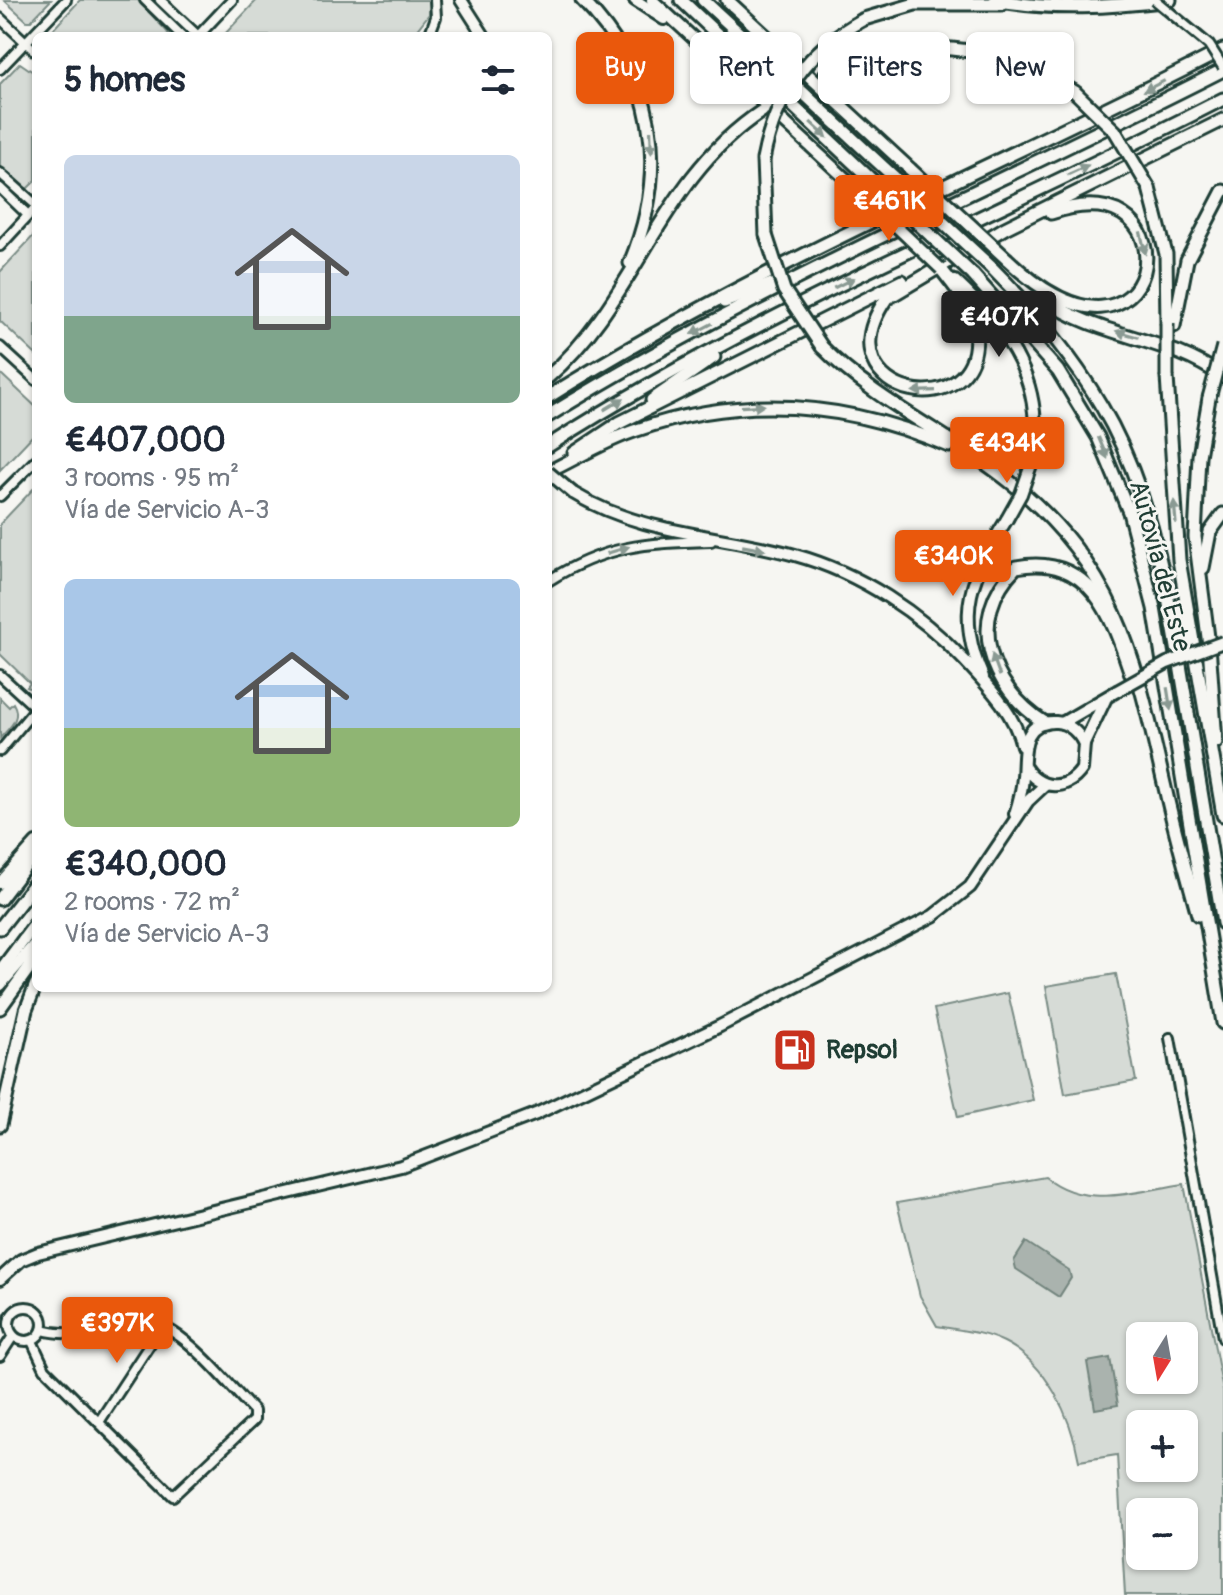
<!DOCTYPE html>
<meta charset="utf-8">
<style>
:root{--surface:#fff;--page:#f2f2f3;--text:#1f2937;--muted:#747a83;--accent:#ea580c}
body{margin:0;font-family:Pangolin,sans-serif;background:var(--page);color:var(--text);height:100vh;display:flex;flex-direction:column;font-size:30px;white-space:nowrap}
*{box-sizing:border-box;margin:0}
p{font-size:26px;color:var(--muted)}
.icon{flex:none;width:44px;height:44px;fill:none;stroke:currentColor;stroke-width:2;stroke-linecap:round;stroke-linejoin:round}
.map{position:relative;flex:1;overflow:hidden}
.panel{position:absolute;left:32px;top:32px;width:520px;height:960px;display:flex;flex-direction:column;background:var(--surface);border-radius:12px;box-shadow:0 2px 6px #0004}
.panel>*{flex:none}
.top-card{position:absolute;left:576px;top:32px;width:526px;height:72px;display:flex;gap:16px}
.needle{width:52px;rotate:191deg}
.buttons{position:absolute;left:1126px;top:1322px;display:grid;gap:16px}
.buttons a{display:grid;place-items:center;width:72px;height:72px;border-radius:12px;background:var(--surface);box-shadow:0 2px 6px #0004;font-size:40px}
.price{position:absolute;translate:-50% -68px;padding:0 18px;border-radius:8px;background:var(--accent);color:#fff;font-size:26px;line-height:52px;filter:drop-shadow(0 2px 4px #0008)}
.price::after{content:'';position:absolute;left:50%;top:48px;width:24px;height:18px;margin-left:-12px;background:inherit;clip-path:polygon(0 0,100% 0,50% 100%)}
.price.current{background:#222;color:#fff}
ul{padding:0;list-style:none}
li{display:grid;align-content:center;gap:16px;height:424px;padding:0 32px}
li span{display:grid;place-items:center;height:248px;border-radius:12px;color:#555}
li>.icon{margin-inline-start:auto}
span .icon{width:144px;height:144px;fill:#fffc;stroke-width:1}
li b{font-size:34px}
h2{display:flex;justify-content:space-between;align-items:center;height:96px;padding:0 32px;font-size:34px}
.pill{padding:0 28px;border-radius:12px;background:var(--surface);box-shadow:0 2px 6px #0004;font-size:28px;line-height:72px}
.pill.current{background:var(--accent);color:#fff}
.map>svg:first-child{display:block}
.green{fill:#d6dbd6;stroke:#7a8c85;stroke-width:2;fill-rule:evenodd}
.water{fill:#aab3ae;stroke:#72847d;stroke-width:2}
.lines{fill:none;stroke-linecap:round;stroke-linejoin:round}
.minor-casing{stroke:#1f3d34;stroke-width:14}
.major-casing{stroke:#1f3d34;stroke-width:16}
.highway-casing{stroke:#1f3d34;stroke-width:17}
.minor{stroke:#f6f6f2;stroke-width:8}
.major{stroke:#f6f6f2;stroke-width:10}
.highway{stroke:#f6f6f2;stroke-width:11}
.minor-bridge-casing{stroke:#1f3d34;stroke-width:14;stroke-linecap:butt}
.major-bridge-casing{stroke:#1f3d34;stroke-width:16;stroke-linecap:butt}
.highway-bridge-casing{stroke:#1f3d34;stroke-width:17;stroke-linecap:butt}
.minor-bridge{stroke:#f6f6f2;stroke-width:8}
.major-bridge{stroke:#f6f6f2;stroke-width:10}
.highway-bridge{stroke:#f6f6f2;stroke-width:11}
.oneway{fill:#8a9a93}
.labels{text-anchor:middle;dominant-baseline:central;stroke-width:6;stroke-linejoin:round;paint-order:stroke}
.street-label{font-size:26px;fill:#1f3d34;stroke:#f6f6f2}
.poi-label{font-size:26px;font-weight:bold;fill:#1f3d34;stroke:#f6f6f2;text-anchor:start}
</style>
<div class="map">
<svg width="1223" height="1595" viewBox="0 0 1223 1595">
<rect width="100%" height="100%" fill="#f6f6f2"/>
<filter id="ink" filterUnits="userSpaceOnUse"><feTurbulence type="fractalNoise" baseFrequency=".0125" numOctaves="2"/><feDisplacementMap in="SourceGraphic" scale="16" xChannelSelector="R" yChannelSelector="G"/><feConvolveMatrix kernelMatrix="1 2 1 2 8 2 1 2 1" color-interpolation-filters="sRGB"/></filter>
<g filter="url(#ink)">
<!-- green -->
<g class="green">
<polygon points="4,0 51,0 31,21 27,21"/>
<polygon points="80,0 138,0 171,36 47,36"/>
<polygon points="257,0 431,0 429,14 412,36 223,36"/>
<polygon points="20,63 36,74 36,180 28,188 23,188 0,166 0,84"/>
<polygon points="36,233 36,355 0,321 0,272"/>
<polygon points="0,373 36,407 36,432 0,470"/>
<polygon points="36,486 36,691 27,687 30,683 0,654 0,524"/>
<path d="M0,698L9,707L13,703C22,718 10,727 0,738Z"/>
<polygon points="1116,974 1136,1081 1065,1094 1046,986"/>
<polygon points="1008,993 1033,1100 958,1117 934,1009"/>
<path d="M1045,1177C1086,1210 1136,1191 1184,1184L1223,1391V1595H1125L1117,1455L1079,1461C1071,1417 1047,1363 1004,1342C984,1332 959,1330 937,1326L920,1296L897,1203ZM1140,1336H1184V1380H1140ZM1140,1424H1184V1468H1140ZM1140,1512H1184V1556H1140Z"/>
</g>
<!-- water -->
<g class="water">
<polygon points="1026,1242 1069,1270 1071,1278 1059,1297 1016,1269 1014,1261"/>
<polygon points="1110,1358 1118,1405 1095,1409 1087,1362"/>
</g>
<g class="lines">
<!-- minor casing -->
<g class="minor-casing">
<g id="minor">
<polyline points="145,0 182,36"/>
<polyline points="160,0 198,36"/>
<polyline points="0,18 36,52"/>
<polyline points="198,36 232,0"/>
<polyline points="429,36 436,17 435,0"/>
<polyline points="0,69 66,0"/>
<polyline points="0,173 36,205"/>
<polyline points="0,188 28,215"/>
<polyline points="0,246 36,207"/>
<polyline points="0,347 36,380"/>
<polyline points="0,496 36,460"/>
<path d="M548,581C606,545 644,543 711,541"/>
<polyline points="0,675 36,708"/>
<polyline points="0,751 36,708"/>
<polyline points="1170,1038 1223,1338"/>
<circle cx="26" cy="1324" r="17"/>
<path d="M32,1341L45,1369L173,1496L254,1420V1411C226,1383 176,1314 134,1321C101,1327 75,1339 42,1330"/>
<polyline points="0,1356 13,1336"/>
<polyline points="99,1422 163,1324"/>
</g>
</g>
<!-- major casing -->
<g class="major-casing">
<g id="major">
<polyline points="461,0 484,36"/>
<polyline points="635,0 664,19"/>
<polyline points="652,0 860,192"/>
<path d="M955,281C1010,332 1046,384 1032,462"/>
<path d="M573,493C642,535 720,534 795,555C860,573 920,613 965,661C989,687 1014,712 1022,746"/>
<path d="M983,677C954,613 972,575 1007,519"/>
<polyline points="1062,723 1117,691"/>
<polyline points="1084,744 1105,700"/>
<path d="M1015,814C1019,802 1022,790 1023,777C1025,754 1020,720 1056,722C1069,723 1079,733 1084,744L1082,769C1066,793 1038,789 1024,766"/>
<polyline points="0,883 36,843"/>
<polyline points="0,1279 21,1260 38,1253 401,1166 536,1114 720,1026 933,916 970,887 1028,801 1045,785"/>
</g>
</g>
<!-- highway casing -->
<g class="highway-casing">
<g id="highway">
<path d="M582,0C655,74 670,167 630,263"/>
<polyline points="681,0 877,185"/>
<polyline points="703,0 894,177"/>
<polyline points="727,0 910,169"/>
<path d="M995,0C1053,11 1112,7 1170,0"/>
<polyline points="864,19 915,4 1002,4"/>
<path d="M825,75C917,35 989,40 1075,92"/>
<polyline points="763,160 766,235"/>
<polyline points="1149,188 1166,254 1167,323"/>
<path d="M1007,259C1163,408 1201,161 1051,213"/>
<path d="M991,267C1038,314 1081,366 1112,425C1155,508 1170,603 1185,695C1198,771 1210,847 1223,923"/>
<path d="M941,269C954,286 972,306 975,328C988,430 818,399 886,299L1005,228L1223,120"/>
<polyline points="973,275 1058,371 1098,437 1129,512 1154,608 1223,1023"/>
<path d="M1048,301C1100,338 1169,337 1223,377"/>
<polyline points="724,302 772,284"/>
<polyline points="1174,326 1187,260 1223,191"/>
<path d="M822,347C878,404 953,435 1014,485C1121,573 1136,664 1166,792C1175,833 1187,874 1198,915"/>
<path d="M548,377C638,299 658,180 762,111"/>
<polyline points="1167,377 1179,560 1223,815"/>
<path d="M548,397C763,262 998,166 1223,50"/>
<polyline points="1209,398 1199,456 1195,537 1209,645 1216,742"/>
<polyline points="652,400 714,357"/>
<path d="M548,416C763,283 998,185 1223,70"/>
<path d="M548,446C761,309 998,215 1223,99"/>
<polyline points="574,453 619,423 902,281"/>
<path d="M548,472C577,458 606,440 637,430C743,393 847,402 949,446"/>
<polyline points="1203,568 1210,532 1223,514"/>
<path d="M1045,723C989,687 965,619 1016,567C1092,553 1112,617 1132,677"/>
<polyline points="0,899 36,852"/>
<polyline points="0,928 36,882"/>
<polyline points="0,971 36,923"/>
<polyline points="0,985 36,943"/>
<polyline points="0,1008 36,958"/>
<polyline points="0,1125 26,1010 36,984"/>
</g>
</g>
<!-- minor -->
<use href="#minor" class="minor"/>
<!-- major -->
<use href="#major" class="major"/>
<!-- highway -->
<use href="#highway" class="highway"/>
<!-- minor-bridge casing -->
<g class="minor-bridge-casing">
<polyline id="minor-bridge" points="1155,0 1209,45 1223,67"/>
</g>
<!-- major-bridge casing -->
<g class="major-bridge-casing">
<g id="major-bridge">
<polyline points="860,192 941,269"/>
<polyline points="548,472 573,493"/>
<polyline points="1007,519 1021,494 1032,462"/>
<polyline points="1117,691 1167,663 1223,642"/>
</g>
</g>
<!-- highway-bridge casing -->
<g class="highway-bridge-casing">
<g id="highway-bridge">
<polyline points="1075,92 1115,131 1149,188"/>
<path d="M763,160C775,96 807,50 864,19"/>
<polyline points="910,169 1007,259"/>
<polyline points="894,177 991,267"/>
<polyline points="877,185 973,275"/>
<polyline points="766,235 784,290 822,347"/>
<polyline points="1167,323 1167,377"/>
<polyline points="1209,398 1223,346"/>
</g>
</g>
<!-- minor-bridge -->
<use href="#minor-bridge" class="minor-bridge"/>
<!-- major-bridge -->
<use href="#major-bridge" class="major-bridge"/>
<!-- highway-bridge -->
<use href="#highway-bridge" class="highway-bridge"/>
</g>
<!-- one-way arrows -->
<defs><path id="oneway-solid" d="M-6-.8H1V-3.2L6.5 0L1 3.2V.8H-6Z" transform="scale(2)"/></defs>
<g class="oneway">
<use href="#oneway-solid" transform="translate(1154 86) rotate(153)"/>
<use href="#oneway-solid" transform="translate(819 130) rotate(43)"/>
<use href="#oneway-solid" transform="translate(651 142) rotate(88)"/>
<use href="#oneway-solid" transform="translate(1078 170) rotate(-25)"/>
<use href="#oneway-solid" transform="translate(1143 243) rotate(77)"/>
<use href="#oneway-solid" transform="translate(844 283) rotate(-26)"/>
<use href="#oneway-solid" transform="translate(702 329) rotate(152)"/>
<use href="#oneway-solid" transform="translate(1127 334) rotate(-164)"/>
<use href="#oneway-solid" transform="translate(924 391) rotate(178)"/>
<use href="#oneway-solid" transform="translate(614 404) rotate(-31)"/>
<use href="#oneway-solid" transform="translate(753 406) rotate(-3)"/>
<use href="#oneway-solid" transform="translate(1103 448) rotate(67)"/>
<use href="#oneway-solid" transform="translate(1175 512) rotate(-95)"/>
<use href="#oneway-solid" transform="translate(754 548) rotate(10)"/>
<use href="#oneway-solid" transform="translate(618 550) rotate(-17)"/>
<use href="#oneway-solid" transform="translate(996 665) rotate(-110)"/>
<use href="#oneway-solid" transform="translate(1169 699) rotate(81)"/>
</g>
</g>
<!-- icons -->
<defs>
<g id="fuel-square" transform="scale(2.3)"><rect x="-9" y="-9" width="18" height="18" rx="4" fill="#c8321e" stroke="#f6f6f2"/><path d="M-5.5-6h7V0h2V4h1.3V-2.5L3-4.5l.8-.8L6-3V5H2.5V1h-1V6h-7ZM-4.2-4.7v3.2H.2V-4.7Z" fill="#fff"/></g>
</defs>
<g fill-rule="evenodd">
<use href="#fuel-square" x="795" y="1050"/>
</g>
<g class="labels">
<!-- street labels -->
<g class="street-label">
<text transform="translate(1160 566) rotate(75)">Autovía del Este</text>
</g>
<!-- poi labels -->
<g class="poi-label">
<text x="826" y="1050">Repsol</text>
</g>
</g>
</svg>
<div class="buttons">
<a><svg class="needle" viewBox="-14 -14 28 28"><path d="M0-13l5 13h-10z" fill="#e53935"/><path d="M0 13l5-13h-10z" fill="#747a83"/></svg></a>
<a>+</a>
<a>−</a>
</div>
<b class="price" style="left:889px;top:243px">€461K</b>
<b class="price current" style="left:999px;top:359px">€407K</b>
<b class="price" style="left:1007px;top:485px">€434K</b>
<b class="price" style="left:953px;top:598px">€340K</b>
<b class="price" style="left:117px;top:1365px">€397K</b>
<div class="top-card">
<a class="pill current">Buy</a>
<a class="pill">Rent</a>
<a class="pill">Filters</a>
<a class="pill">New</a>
</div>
<section class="panel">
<h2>5 homes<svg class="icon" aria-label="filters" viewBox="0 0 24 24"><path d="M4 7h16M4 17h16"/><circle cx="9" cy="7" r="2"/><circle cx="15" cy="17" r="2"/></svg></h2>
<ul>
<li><span style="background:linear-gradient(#c9d6e8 65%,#7fa58c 0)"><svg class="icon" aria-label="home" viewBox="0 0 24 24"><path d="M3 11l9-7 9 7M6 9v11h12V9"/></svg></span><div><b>€407,000</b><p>3 rooms · 95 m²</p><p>Vía de Servicio A-3</p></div></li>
<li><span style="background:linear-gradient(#a9c7e8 60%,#8fb573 0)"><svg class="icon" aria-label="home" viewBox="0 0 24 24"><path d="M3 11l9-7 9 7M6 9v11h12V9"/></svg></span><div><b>€340,000</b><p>2 rooms · 72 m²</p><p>Vía de Servicio A-3</p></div></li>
</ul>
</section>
</div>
